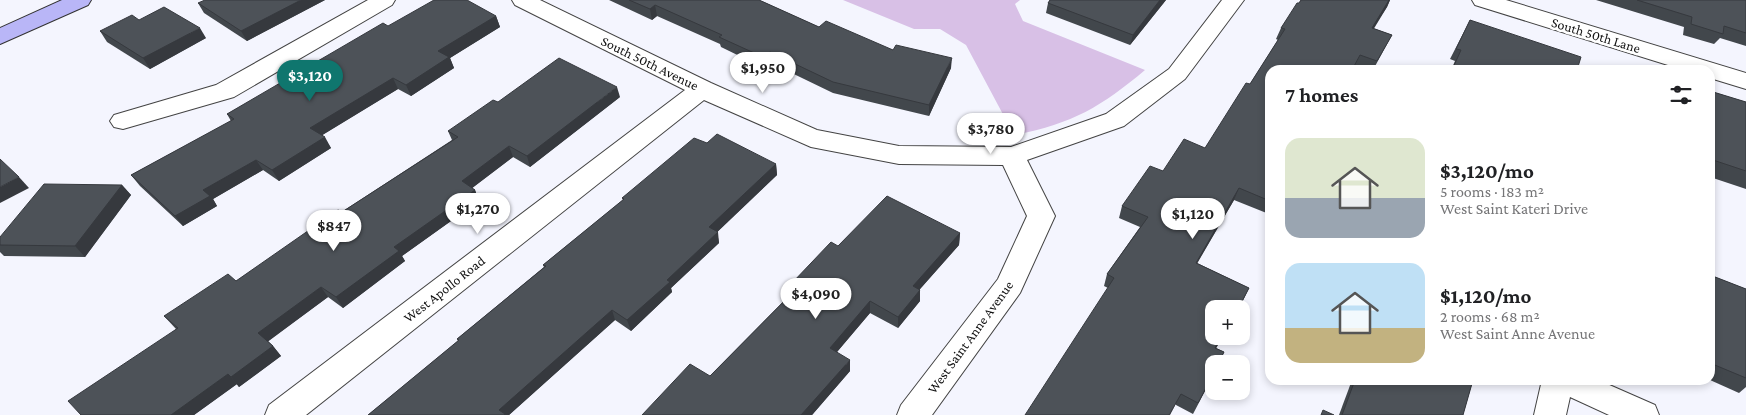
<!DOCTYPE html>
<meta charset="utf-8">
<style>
:root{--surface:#fff;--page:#f6f6f6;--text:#202124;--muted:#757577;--accent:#0f766e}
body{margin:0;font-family:"Crimson Pro",serif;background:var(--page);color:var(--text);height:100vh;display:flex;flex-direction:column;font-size:19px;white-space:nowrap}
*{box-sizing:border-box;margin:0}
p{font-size:16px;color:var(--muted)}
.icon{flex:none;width:28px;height:28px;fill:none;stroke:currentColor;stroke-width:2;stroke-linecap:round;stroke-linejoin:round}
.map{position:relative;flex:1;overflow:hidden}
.details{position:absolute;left:1265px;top:65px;width:450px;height:320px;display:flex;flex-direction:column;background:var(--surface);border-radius:15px;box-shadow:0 2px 8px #0003}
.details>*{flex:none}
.buttons{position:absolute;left:1205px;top:300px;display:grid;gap:10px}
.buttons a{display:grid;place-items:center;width:45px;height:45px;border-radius:10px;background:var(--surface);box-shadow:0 2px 8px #0003;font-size:25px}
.price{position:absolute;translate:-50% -42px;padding:0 11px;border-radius:18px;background:#fff;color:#222;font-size:16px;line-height:32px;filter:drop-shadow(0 1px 2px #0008)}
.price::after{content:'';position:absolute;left:50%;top:30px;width:15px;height:11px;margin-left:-8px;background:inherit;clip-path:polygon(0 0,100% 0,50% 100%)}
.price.current{background:var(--accent);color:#fff}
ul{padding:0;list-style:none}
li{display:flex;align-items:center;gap:15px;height:125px;padding:0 20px}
li span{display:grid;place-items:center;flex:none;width:140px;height:100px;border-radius:15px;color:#555}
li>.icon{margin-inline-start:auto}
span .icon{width:60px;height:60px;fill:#fffc;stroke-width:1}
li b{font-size:21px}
h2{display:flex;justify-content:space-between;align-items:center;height:60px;padding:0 20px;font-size:21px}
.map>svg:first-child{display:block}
.green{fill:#d8c0e6}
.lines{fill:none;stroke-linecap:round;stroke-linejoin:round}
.street-casing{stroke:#434343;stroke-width:2}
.secondary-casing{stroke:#323232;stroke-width:2}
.street{fill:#fff;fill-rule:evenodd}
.secondary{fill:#b9b6f7;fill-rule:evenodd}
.wall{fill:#42474c}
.shaded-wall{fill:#36393e}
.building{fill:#4d5258;stroke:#36393e}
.labels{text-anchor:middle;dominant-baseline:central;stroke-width:5;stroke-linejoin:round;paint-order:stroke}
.street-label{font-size:14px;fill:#101010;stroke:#fff}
</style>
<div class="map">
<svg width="1746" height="415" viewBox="0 0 1746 415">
<rect width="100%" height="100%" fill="#f4f5fe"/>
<!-- green -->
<path class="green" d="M843,0H1020L1015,4L1023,21L1145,70C1101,107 1072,124 1014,135L966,45L940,29H914Z"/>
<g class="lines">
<!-- street casing -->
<g class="street-casing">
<g id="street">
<polygon points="368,0 395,0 392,5 234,97 123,129 114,127 110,121 114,115 216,85"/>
<polygon points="512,0 540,0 711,83 817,130 899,146 1011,147 1106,114 1169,69 1222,0 1244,0 1185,79 1124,126 1027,160 1055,216 1020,293 932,415 897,415 901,405 998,279 1027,216 1003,165 899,164 811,147 704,100 306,415 265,415 269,405 685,90 515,5"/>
<polygon points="1472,0 1506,0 1746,73 1746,89 1710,78 1710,70 1684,70 1475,5"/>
<polygon points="1542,380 1598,380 1655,405 1659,415 1609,415 1570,397 1566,415 1534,415"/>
</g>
</g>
<!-- secondary casing -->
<g class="secondary-casing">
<polygon id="secondary" points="62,0 91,0 88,5 0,44 0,28"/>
</g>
<!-- street -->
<use href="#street" class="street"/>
<!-- secondary -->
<use href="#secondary" class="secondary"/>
</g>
<!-- wall -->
<g class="wall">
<polygon points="325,0 247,41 204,13 198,3"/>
<polygon points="609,0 759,0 819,27 951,68 929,116 833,93 771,63 764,68 721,47 720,44 657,16 652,20"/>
<polygon points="1050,0 1166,0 1130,45 1046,13 1048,3"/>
<polygon points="1301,0 1390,0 1387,7 1373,28 1392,35 1373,70 1363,70 1355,67 1353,70 1270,70 1270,213 1269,214 1234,200 1197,263 1249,288 1239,309 1214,309 1223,336 1216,348 1224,352 1219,364 1214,364 1214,374 1193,414 1176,405 1108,288 1104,286 1107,274 1140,227 1119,218 1122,206 1163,171 1205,148 1250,84 1278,40 1276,39 1281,28"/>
<polygon points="1596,0 1746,0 1746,46 1720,38 1714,44 1683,35 1684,27"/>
<polygon points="496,16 500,27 450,58 454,68 411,96 398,89 322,135 331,148 279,181 263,170 213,199 217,206 183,226 140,186 131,175 231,121 227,114 388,26"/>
<polygon points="139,20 206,38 150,69 107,42 100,31"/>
<polygon points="1470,20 1577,70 1451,70 1455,61 1450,59"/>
<polygon points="1710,91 1746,102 1746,189 1710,177"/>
<polygon points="620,97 530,167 513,157 472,188 475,190 479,201 402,256 405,261 343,308 328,297 268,341 273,346 281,356 239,387 237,384 194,415 81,415 176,329 164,316 236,281 452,140 448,131"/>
<polygon points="707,143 776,164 777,175 717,232 719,243 671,288 672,292 631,331 615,320 509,415 368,415 458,341 457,339 544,267 543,265 623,200 622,198"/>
<polygon points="122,185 131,195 85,257 4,256 0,252 0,245"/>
<polygon points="960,233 959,245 920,289 920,301 898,328 870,313 837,352 850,371 812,415 642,415 710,376 793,292 792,283 838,246"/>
<polygon points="1710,275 1746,289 1746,387 1739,393 1710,380"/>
<polygon points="1352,380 1473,380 1463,415 1339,415"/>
</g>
<!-- shaded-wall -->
<g class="shaded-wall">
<polygon points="301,0 325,0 247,41 241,31"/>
<polygon points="1160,0 1166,0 1130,45 1133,35"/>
<polygon points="1389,0 1390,0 1387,7 1367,40 1372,28"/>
<polygon points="655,5 657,16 652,20 650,9"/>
<polygon points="496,16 500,27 450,58 454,68 411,96 406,85 438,51"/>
<polygon points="200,28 206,38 150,69 143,58"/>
<polygon points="770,52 771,63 764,68 763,57"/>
<polygon points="952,58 951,68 929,116 929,105"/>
<polygon points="393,78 398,89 316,139 310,128"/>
<polygon points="617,87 620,97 530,167 527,156"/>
<polygon points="325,137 331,148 279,181 272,170"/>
<polygon points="509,146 513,157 467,192 462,181"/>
<polygon points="256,160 263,170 213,199 217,206 183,226 175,216 203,190"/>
<polygon points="776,164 777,175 711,238 709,227"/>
<polygon points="19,177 29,188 0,203 0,187"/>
<polygon points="122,185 131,195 85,257 75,246"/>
<polygon points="1239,188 1234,200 1191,274 1196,263"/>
<polygon points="475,190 479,201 402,256 405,261 343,308 336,297 394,247"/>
<polygon points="718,232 719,243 671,288 672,292 631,331 627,320 667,280"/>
<polygon points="960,233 959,245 913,297 913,286"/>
<polygon points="321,287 328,297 266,343 258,333"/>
<polygon points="920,290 920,301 898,328 898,317"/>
<polygon points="870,301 870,313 831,359 830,348"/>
<polygon points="612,310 615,320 509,415 502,415 499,410"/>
<polygon points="1221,336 1223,336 1210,359 1215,348"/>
<polygon points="273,346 281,356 239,387 231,377"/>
<polygon points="850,360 850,371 812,415 801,415"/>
<polygon points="228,374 237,384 194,415 171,415"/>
<polygon points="1181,394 1170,415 1169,415"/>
</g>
<!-- building -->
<g class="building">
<polygon points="205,0 301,0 241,31 198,3"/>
<polygon points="434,0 467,0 496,16 438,51 449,57 406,85 393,78 310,128 325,137 272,170 256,160 203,190 210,196 175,216 131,175 234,119 227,114 383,23 388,26"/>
<polygon points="629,0 759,0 819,27 826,21 893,50 896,45 952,58 929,105 833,82 770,52 763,57 719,37 722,35 655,5 650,9"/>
<polygon points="1050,0 1160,0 1133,35 1048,3"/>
<polygon points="1301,0 1389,0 1372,28 1392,35 1377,61 1360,55 1352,70 1270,70 1270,201 1239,188 1196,263 1249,288 1238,309 1214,309 1214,336 1221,336 1215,348 1224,352 1218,364 1214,364 1214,373 1198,403 1181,394 1169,415 1025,415 1114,278 1107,274 1148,217 1122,206 1150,166 1163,171 1184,139 1205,148 1246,83 1250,84 1285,29 1281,28 1297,3 1299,3"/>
<polygon points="1637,0 1746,0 1746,33 1724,26 1723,34 1691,24 1692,17"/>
<polygon points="164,7 200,28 143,58 100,31 132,15 139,20"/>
<polygon points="1470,20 1581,57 1577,70 1452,70 1461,50 1456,49"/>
<polygon points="559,58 617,87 527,156 509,146 462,181 475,190 394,247 399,251 336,297 321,287 258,333 273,346 231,377 228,374 171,415 81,415 68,401 178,328 164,316 228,274 236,281 338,210 342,212 458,137 448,131 493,100 498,102"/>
<polygon points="1710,91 1746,102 1746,171 1710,159"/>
<polygon points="717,134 776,164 709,227 718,232 667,280 670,282 627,320 612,310 499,410 505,414 504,415 368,415 459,340 457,339 546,266 543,265 624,199 622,198 694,138 707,143"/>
<polygon points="0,159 19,177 0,187"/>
<polygon points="44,184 122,185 75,246 0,245 0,237"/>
<polygon points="887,196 960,233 913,286 920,290 898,317 870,301 830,348 850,360 801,415 642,415 690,364 710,376 798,287 792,283 831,242 838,246"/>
<polygon points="1710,275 1746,289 1746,378 1710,363"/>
<polygon points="1355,380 1473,380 1463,415 1342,415"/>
<polygon points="1323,410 1334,415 1321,415"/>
</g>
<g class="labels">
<!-- street labels -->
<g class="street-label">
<text transform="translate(1596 35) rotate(17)">South 50th Lane</text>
<text transform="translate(650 63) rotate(26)">South 50th Avenue</text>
<text transform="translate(444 289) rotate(-38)">West Apollo Road</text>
<text transform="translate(970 337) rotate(-54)">West Saint Anne Avenue</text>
</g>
</g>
</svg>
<div class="buttons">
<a>+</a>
<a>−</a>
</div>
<b class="price" style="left:763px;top:94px">$1,950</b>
<b class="price current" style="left:310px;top:102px">$3,120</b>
<b class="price" style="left:991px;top:155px">$3,780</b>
<b class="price" style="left:478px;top:235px">$1,270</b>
<b class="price" style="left:1193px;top:240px">$1,120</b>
<b class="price" style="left:334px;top:252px">$847</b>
<b class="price" style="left:816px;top:320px">$4,090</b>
<section class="details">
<h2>7 homes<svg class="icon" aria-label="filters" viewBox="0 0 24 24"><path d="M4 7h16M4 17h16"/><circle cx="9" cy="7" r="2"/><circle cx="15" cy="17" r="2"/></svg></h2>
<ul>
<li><span style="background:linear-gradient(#dfe7d0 60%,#9aa5b1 0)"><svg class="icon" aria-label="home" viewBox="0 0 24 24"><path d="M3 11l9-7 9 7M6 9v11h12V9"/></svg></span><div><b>$3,120/mo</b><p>5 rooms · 183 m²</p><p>West Saint Kateri Drive</p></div></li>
<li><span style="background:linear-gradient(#bfe0f5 65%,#c2b280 0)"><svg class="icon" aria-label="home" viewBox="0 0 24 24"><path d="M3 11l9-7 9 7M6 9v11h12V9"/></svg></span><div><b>$1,120/mo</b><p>2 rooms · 68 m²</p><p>West Saint Anne Avenue</p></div></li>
</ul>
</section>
</div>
